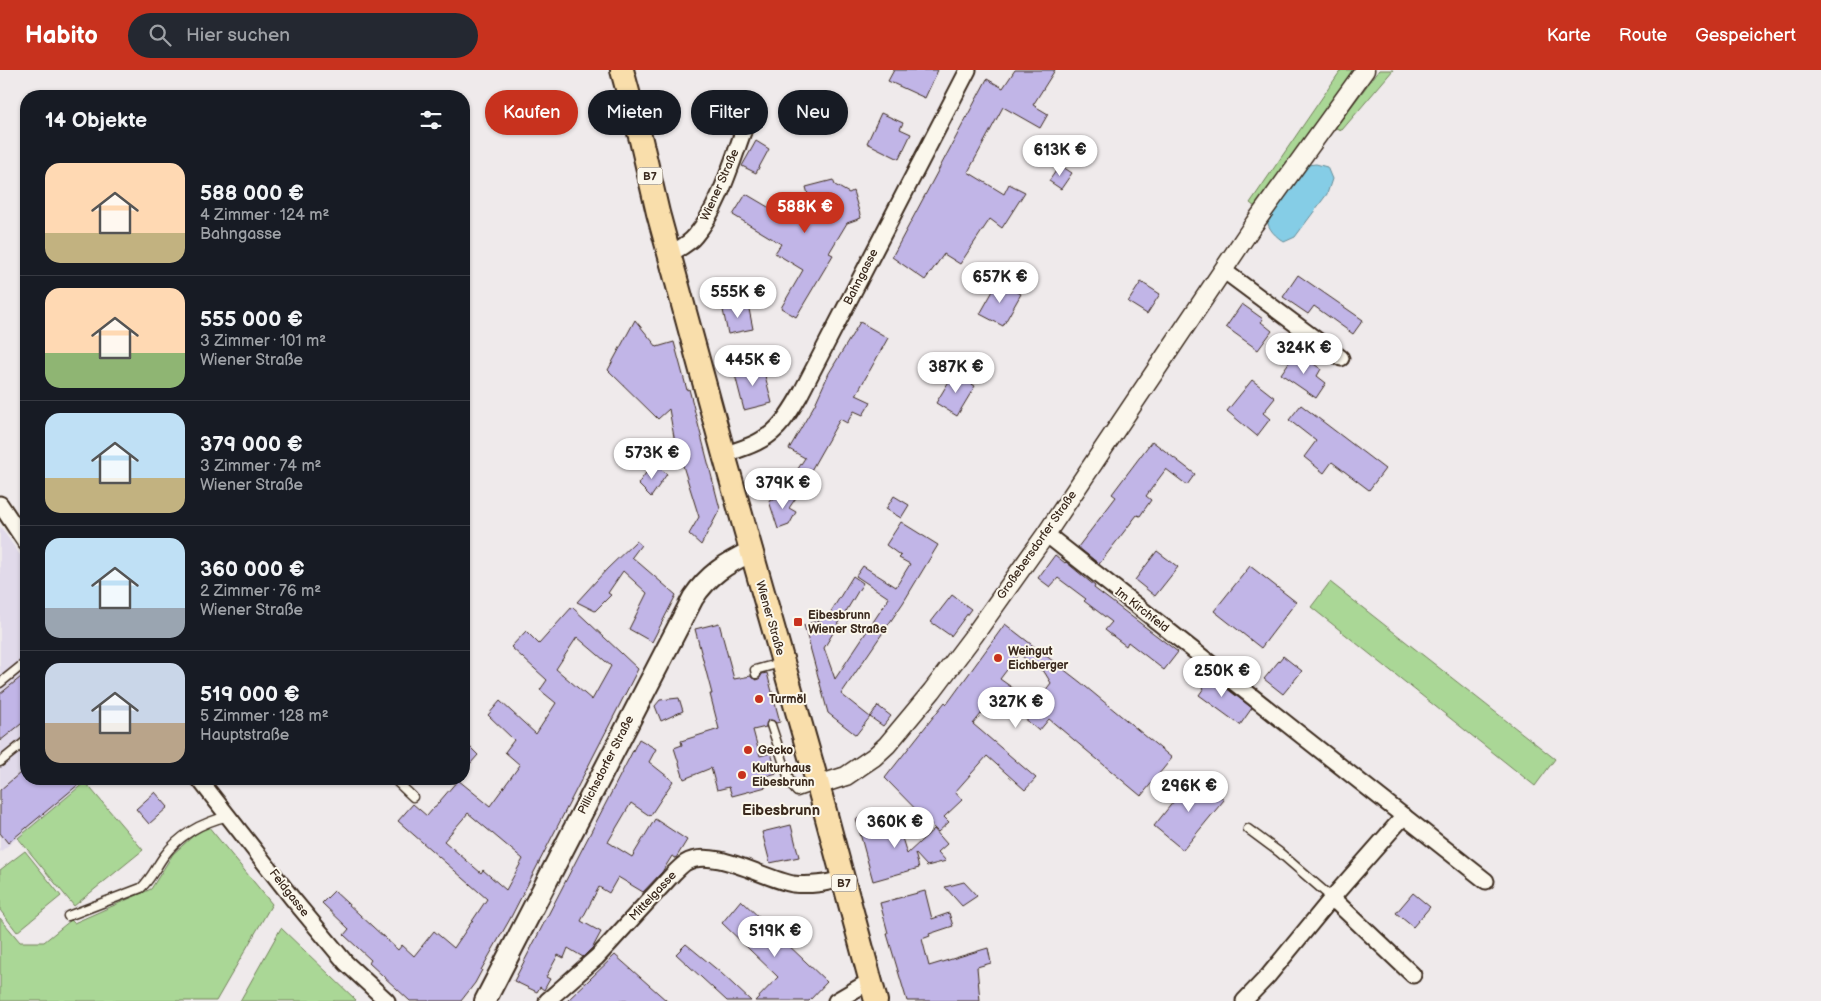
<!DOCTYPE html>
<html lang="de">
<meta charset="utf-8">
<style>
:root{--surface:#171b24;--page:#242831;--text:#f1f3f6;--muted:#9ea1a6;--line:#363941;--accent:#c8321e}
body{margin:0;font-family:"Balsamiq Sans",sans-serif;background:var(--page);color:var(--text);height:100vh;display:flex;flex-direction:column;font-size:19px;white-space:nowrap}
*{box-sizing:border-box;margin:0}
p{font-size:16px;color:var(--muted)}
.icon{flex:none;width:28px;height:28px;fill:none;stroke:currentColor;stroke-width:2;stroke-linecap:round;stroke-linejoin:round}
.map{position:relative;flex:1;overflow:hidden}
.panel{position:absolute;left:20px;top:20px;width:450px;height:695px;display:flex;flex-direction:column;background:var(--surface);border-radius:20px;box-shadow:0 1px 4px #0004}
.panel>*{flex:none}
.top-card{position:absolute;left:485px;top:20px;width:475px;height:45px;display:flex;gap:10px}
.price{position:absolute;translate:-50% -42px;padding:0 11px;border-radius:18px;background:#fff;color:#222;font-size:16px;line-height:32px;filter:drop-shadow(0 1px 2px #0008)}
.price::after{content:'';position:absolute;left:50%;top:30px;width:15px;height:11px;margin-left:-8px;background:inherit;clip-path:polygon(0 0,100% 0,50% 100%)}
.price.active{background:var(--accent);color:#fff}
ul{padding:0;list-style:none}
li{display:flex;align-items:center;gap:15px;height:125px;padding:0 25px}
li+li{border-top:1px solid var(--line)}
li span{display:grid;place-items:center;flex:none;width:140px;height:100px;border-radius:15px;color:#555}
li>.icon{margin-inline-start:auto}
span .icon{width:60px;height:60px;fill:#fffc;stroke-width:1}
li b{font-size:21px}
h2{display:flex;justify-content:space-between;align-items:center;height:60px;padding:0 25px;font-size:21px}
.tag{padding:0 18px;border-radius:22px;background:var(--surface);box-shadow:0 1px 4px #0004;font-size:18px;line-height:45px}
.tag.active{background:var(--accent);color:#fff}
header{display:flex;align-items:center;gap:30px;box-sizing:border-box;height:70px;padding:0 25px;background:var(--accent);color:#fff}
header strong{font-size:24px}
nav{display:flex;gap:28px;margin-inline-start:auto;font-size:18px}
.search{width:350px;height:45px;background:var(--page);display:flex;align-items:center;gap:12px;box-sizing:border-box;padding:0 18px;border-radius:28px;color:var(--muted);font-size:19px}
.map>svg:first-child{display:block}
.built{fill:#e1daea}
.green{fill:#aad796;stroke:#72805a}
.water{fill:#85cde6;stroke:#678c96}
.building{fill:#c1b5e7;stroke:#3b2a1e;fill-rule:evenodd}
.lines{fill:none;stroke-linecap:round;stroke-linejoin:round}
.service-casing{stroke:#3b2a1e;stroke-width:11}
.minor-casing{stroke:#3b2a1e;stroke-width:19}
.tertiary-casing{stroke:#3b2a1e;stroke-width:21}
.secondary-casing{stroke:#3b2a1e;stroke-width:24}
.primary-casing{stroke:#3b2a1e;stroke-width:26}
.service{stroke:#fbf7ec;stroke-width:8}
.minor{stroke:#fbf7ec;stroke-width:15}
.tertiary{stroke:#fbf7ec;stroke-width:18}
.secondary{stroke:#fbf7ec;stroke-width:20}
.primary{stroke:#f9deab;stroke-width:22}
.poi-dot{fill:#c8321e;stroke:#fbf7ec;stroke-width:2}
.labels{text-anchor:middle;dominant-baseline:central;stroke-width:4;stroke-linejoin:round;paint-order:stroke}
.shield{fill:#fbf7ec;stroke:#75685c;stroke-width:1}
.shield-label{font-size:11px;font-weight:bold;fill:#3b2a1e}
.street-label{font-size:12px;fill:#3b2a1e;stroke:#fbf7ec}
.poi-label{font-size:12px;font-weight:bold;fill:#3b2a1e;stroke:#fbf7ec;text-anchor:start}
.quarter-label{font-size:15px;font-weight:bold;fill:#3b2a1e;stroke:#fbf7ec}
</style>
<header>
<strong>Habito</strong>
<div class="search"><svg class="icon" aria-label="search" viewBox="0 0 24 24"><circle cx="10" cy="10" r="6"/><path d="M15 15l6 6"/></svg>Hier suchen</div>
<nav><a>Karte</a><a>Route</a><a>Gespeichert</a></nav>
</header>
<div class="map">
<svg width="1821" height="931" viewBox="0 0 1821 931">
<rect width="100%" height="100%" fill="#efeaeb"/>
<filter id="ink" filterUnits="userSpaceOnUse"><feTurbulence type="fractalNoise" baseFrequency=".02" numOctaves="2"/><feDisplacementMap in="SourceGraphic" scale="10" xChannelSelector="R" yChannelSelector="G"/><feConvolveMatrix kernelMatrix="1 2 1 2 8 2 1 2 1" color-interpolation-filters="sRGB"/></filter>
<g filter="url(#ink)">
<!-- built -->
<polygon class="built" points="0,456 26,494 26,709 90,709 0,782"/>
<!-- green -->
<g class="green">
<polygon points="1341,0 1356,0 1255,137 1250,133"/>
<polygon points="1379,0 1393,0 1342,60 1335,58"/>
<polygon points="1330,512 1555,689 1535,716 1311,537"/>
<polygon points="85,712 143,780 74,836 18,768"/>
<polygon points="208,756 272,834 216,931 0,931 0,848 20,872 44,872 71,850 74,853 151,819 173,784 193,766"/>
<polygon points="25,781 61,826 17,862 0,840 0,800"/>
<polygon points="281,858 356,930 355,931 240,931"/>
</g>
<!-- water -->
<path class="water" d="M1316,94L1327,97L1332,109L1327,124L1295,167L1284,172C1276,166 1268,160 1267,149L1307,95Z"/>
<!-- building -->
<g class="building">
<polygon points="894,0 938,0 925,28 888,11"/>
<polygon points="1015,0 1055,0 1033,35 1048,44 1040,58 1003,37 968,102 1004,124 1009,114 1025,122 1002,158 990,149 960,194 944,184 925,210 892,187 987,9 1003,18"/>
<polygon points="803,31 814,37 804,56 793,50"/>
<polygon points="881,43 903,53 900,59 911,64 899,89 867,73"/>
<polygon points="756,71 769,79 756,103 742,96"/>
<polygon points="1060,95 1072,103 1061,119 1049,111"/>
<polygon points="833,110 835,115 849,123 853,121 861,148 847,153 829,183 833,185 796,247 781,238 803,200 775,183 781,174 733,145 746,124 795,153 809,128 806,117"/>
<polygon points="1298,205 1363,250 1353,264 1314,236 1308,244 1283,227"/>
<polygon points="998,212 1021,224 1003,256 980,244"/>
<polygon points="1141,212 1160,224 1147,244 1128,232"/>
<polygon points="748,234 753,259 728,264 723,240"/>
<polygon points="1242,234 1263,249 1261,252 1272,261 1258,280 1226,257"/>
<polygon points="635,250 657,277 674,272 687,320 689,319 720,439 701,475 689,464 699,447 674,367 669,339 658,349 608,300"/>
<polygon points="860,252 888,268 856,325 871,332 863,345 854,341 847,353 840,349 801,418 790,411 805,388 789,379 815,334 829,303"/>
<polygon points="1296,282 1321,299 1317,306 1326,313 1316,328 1281,304"/>
<polygon points="762,294 772,333 744,340 734,301"/>
<polygon points="954,303 975,316 957,346 936,333"/>
<polygon points="1252,310 1275,328 1263,343 1270,349 1257,366 1227,341"/>
<polygon points="1301,335 1385,399 1369,420 1332,392 1324,403 1304,387 1316,371 1289,350"/>
<polygon points="1152,371 1195,404 1187,415 1166,399 1146,426 1151,430 1140,446 1137,445 1099,494 1078,477 1116,427 1112,424"/>
<polygon points="653,393 667,404 651,427 638,414"/>
<polygon points="800,422 789,438 796,442 789,455 778,459 769,431"/>
<polygon points="894,426 909,435 901,448 886,439"/>
<polygon points="901,452 938,475 903,533 841,624 870,647 856,665 828,643 804,555 827,548 853,506 863,513 824,578 835,609 889,528 856,506 863,496 896,517 910,494 899,488 901,486 886,475"/>
<polygon points="636,471 641,475 632,487 676,525 652,572 629,559 647,523 623,501 608,523 611,525 595,541 577,532 607,499"/>
<polygon points="1157,481 1178,497 1155,526 1135,510"/>
<polygon points="1055,485 1065,493 1066,492 1095,516 1094,518 1178,582 1164,600 1128,572 1126,576 1105,560 1112,552 1084,531 1086,529 1058,508 1050,517 1038,508"/>
<polygon points="1250,496 1296,532 1261,578 1214,541"/>
<polygon points="952,525 971,539 951,566 931,552"/>
<path d="M572,537L638,599L510,849L481,900H482L475,913L461,931H410L369,893L371,890L344,865L349,859L322,833L334,821L398,880L402,875L414,886L434,861L454,878L487,829L398,751L413,734L427,746L458,710L490,736L520,695L505,682L514,670L488,645L500,631L536,664L556,633L540,620L547,610L511,577L526,561L539,574ZM577,567L611,596L592,630L556,599ZM468,743L523,789L506,820L483,800L481,803L444,771Z"/>
<polygon points="719,553 734,609 751,606 752,608 757,610 760,608 762,604 767,603 780,652 776,653 774,651 770,650 767,652 766,657 753,660 760,686 771,683 777,703 763,707 766,717 732,726 729,717 717,720 711,698 684,709 674,678 682,675 681,671 719,659 710,624 712,624 695,559"/>
<path d="M1005,554L1080,612L1172,688L1141,726L1049,649L1039,661L997,624L973,654L1036,708L1025,720L987,686L955,722L962,730L944,747L949,752L938,762L885,708L945,632L947,634ZM1019,584L1045,603L1051,613L1035,634L1000,609Z"/>
<polygon points="1283,586 1302,601 1283,624 1264,609"/>
<polygon points="1200,598 1252,638 1240,655 1199,625 1204,618 1192,609"/>
<polygon points="26,603 26,650 0,671 0,624"/>
<polygon points="679,628 683,641 661,651 655,636 660,630"/>
<polygon points="878,636 891,646 883,656 870,647"/>
<polygon points="639,669 656,679 649,692 673,711 650,746 631,733 608,772 632,787 655,749 687,770 676,788 672,786 662,802 643,822 618,807 609,823 599,817 581,851 601,862 593,877 583,887 568,878 564,888 558,885 546,907 550,909 544,920 540,917 537,922 514,911"/>
<polygon points="464,671 478,685 470,694 464,688"/>
<polygon points="26,698 26,709 85,709 8,773 0,763 0,720"/>
<polygon points="1194,706 1224,730 1183,780 1154,756"/>
<polygon points="155,722 168,737 149,754 136,739"/>
<polygon points="873,744 875,751 886,748 889,758 898,755 907,784 934,759 947,774 938,782 946,791 927,796 915,783 919,798 873,811 856,749"/>
<polygon points="791,755 799,787 770,793 762,762"/>
<polygon points="964,812 977,826 962,836 945,817"/>
<polygon points="925,821 932,849 949,843 953,856 929,864 930,866 922,869 929,896 988,878 991,893 977,897 980,931 907,931 887,864 888,863 880,833"/>
<polygon points="1413,823 1430,837 1413,857 1396,843"/>
<polygon points="741,830 827,912 809,931 755,931 778,907 722,853"/>
<polygon points="686,874 720,902 751,931 727,931 676,884"/>
<polygon points="615,885 649,915 667,931 567,931"/>
</g>
<g class="lines">
<!-- service casing -->
<g class="service-casing">
<g id="service">
<polyline points="756,604 755,600 781,593"/>
<polyline points="0,613 26,592"/>
<polyline points="771,655 791,715 797,722 817,715"/>
<polyline points="0,692 26,671"/>
<polyline points="394,709 413,727"/>
<polyline points="1248,759 1279,782 1332,828"/>
<path d="M68,846L141,818C151,809 156,797 164,786C180,764 203,752 229,746"/>
</g>
</g>
<!-- minor casing -->
<g class="minor-casing">
<g id="minor">
<path d="M670,184C678,179 689,174 695,166C718,139 731,95 743,62"/>
<polyline points="1223,200 1341,288"/>
<path d="M724,385C736,380 750,377 761,370C779,361 790,342 800,325L968,0"/>
<polyline points="0,434 26,473"/>
<polyline points="1046,464 1486,811"/>
<polyline points="199,709 292,828 346,893 387,931"/>
<polyline points="1332,828 1413,905"/>
<path d="M547,931L597,887L673,804C677,800 681,796 685,793C712,776 764,809 793,814C811,816 826,813 843,809"/>
<polyline points="836,931 870,911"/>
<polyline points="1244,931 1268,906 1332,828 1404,746"/>
</g>
</g>
<!-- tertiary casing -->
<g class="tertiary-casing">
<polyline id="tertiary" points="818,715 846,706 874,687 887,675 932,621 975,564 1046,464 1254,154 1365,0"/>
</g>
<!-- secondary casing -->
<g class="secondary-casing">
<path id="secondary" d="M485,931L693,528C708,505 727,493 752,481"/>
</g>
<!-- primary casing -->
<g class="primary-casing">
<polyline id="primary" points="622,0 641,70 658,143 724,385 818,715 876,931"/>
</g>
<!-- service -->
<use href="#service" class="service"/>
<!-- minor -->
<use href="#minor" class="minor"/>
<!-- tertiary -->
<use href="#tertiary" class="tertiary"/>
<!-- secondary -->
<use href="#secondary" class="secondary"/>
<!-- primary -->
<use href="#primary" class="primary"/>
</g>
</g>
<!-- markers -->
<g class="poi-dot">
<rect x="793" y="547" width="10" height="10" rx="2.5"/>
<circle cx="998" cy="588" r="5"/>
<circle cx="759" cy="629" r="5"/>
<circle cx="748" cy="680" r="5"/>
<circle cx="742" cy="705" r="5"/>
</g>
<g class="labels">
<!-- shield labels -->
<g class="shield">
<rect x="637.5" y="97.5" width="25" height="17" rx="4"/>
<rect x="831.5" y="804.5" width="25" height="17" rx="4"/>
</g>
<g class="shield-label">
<text x="650" y="106">B7</text>
<text x="844" y="813">B7</text>
</g>
<!-- street labels -->
<g class="street-label">
<text transform="translate(720 115) rotate(-66)">Wiener Straße</text>
<text transform="translate(861 207) rotate(-63)">Bahngasse</text>
<text transform="translate(1037 475) rotate(-55)">Großebersdorfer Straße</text>
<text transform="translate(1142 540) rotate(38)">Im Kirchfeld</text>
<text transform="translate(770 548) rotate(74)">Wiener Straße</text>
<text transform="translate(606 695) rotate(-63)">Pillichsdorfer Straße</text>
<text transform="translate(289 823) rotate(52)">Feldgasse</text>
<text transform="translate(653 826) rotate(-47)">Mittelgasse</text>
</g>
<!-- poi labels -->
<g class="poi-label">
<text x="808" y="545">Eibesbrunn<tspan x="808" dy="14">Wiener Straße</tspan></text>
<text x="1008" y="581">Weingut<tspan x="1008" dy="14">Eichberger</tspan></text>
<text x="769" y="629">Turmöl</text>
<text x="758" y="680">Gecko</text>
<text x="752" y="698">Kulturhaus<tspan x="752" dy="14">Eibesbrunn</tspan></text>
</g>
<!-- quarter labels -->
<g class="quarter-label">
<text x="781" y="740">Eibesbrunn</text>
</g>
</g>
</svg>
<b class="price" style="left:1060px;top:107px">613K €</b>
<b class="price active" style="left:805px;top:164px">588K €</b>
<b class="price" style="left:1000px;top:234px">657K €</b>
<b class="price" style="left:738px;top:249px">555K €</b>
<b class="price" style="left:1304px;top:305px">324K €</b>
<b class="price" style="left:753px;top:317px">445K €</b>
<b class="price" style="left:956px;top:324px">387K €</b>
<b class="price" style="left:652px;top:410px">573K €</b>
<b class="price" style="left:783px;top:440px">379K €</b>
<b class="price" style="left:1222px;top:628px">250K €</b>
<b class="price" style="left:1016px;top:659px">327K €</b>
<b class="price" style="left:1189px;top:743px">296K €</b>
<b class="price" style="left:895px;top:779px">360K €</b>
<b class="price" style="left:775px;top:888px">519K €</b>
<div class="top-card">
<a class="tag active">Kaufen</a>
<a class="tag">Mieten</a>
<a class="tag">Filter</a>
<a class="tag">Neu</a>
</div>
<section class="panel">
<h2>14 Objekte<svg class="icon" aria-label="filters" viewBox="0 0 24 24"><path d="M4 7h16M4 17h16"/><circle cx="9" cy="7" r="2"/><circle cx="15" cy="17" r="2"/></svg></h2>
<ul>
<li><span style="background:linear-gradient(#ffd9b3 70%,#c2b280 0)"><svg class="icon" aria-label="home" viewBox="0 0 24 24"><path d="M3 11l9-7 9 7M6 9v11h12V9"/></svg></span><div><b>588 000 €</b><p>4 Zimmer · 124 m²</p><p>Bahngasse</p></div></li>
<li><span style="background:linear-gradient(#ffd9b3 65%,#8fb573 0)"><svg class="icon" aria-label="home" viewBox="0 0 24 24"><path d="M3 11l9-7 9 7M6 9v11h12V9"/></svg></span><div><b>555 000 €</b><p>3 Zimmer · 101 m²</p><p>Wiener Straße</p></div></li>
<li><span style="background:linear-gradient(#bfe0f5 65%,#c2b280 0)"><svg class="icon" aria-label="home" viewBox="0 0 24 24"><path d="M3 11l9-7 9 7M6 9v11h12V9"/></svg></span><div><b>379 000 €</b><p>3 Zimmer · 74 m²</p><p>Wiener Straße</p></div></li>
<li><span style="background:linear-gradient(#bfe0f5 70%,#9aa5b1 0)"><svg class="icon" aria-label="home" viewBox="0 0 24 24"><path d="M3 11l9-7 9 7M6 9v11h12V9"/></svg></span><div><b>360 000 €</b><p>2 Zimmer · 76 m²</p><p>Wiener Straße</p></div></li>
<li><span style="background:linear-gradient(#c9d6e8 60%,#b9a48a 0)"><svg class="icon" aria-label="home" viewBox="0 0 24 24"><path d="M3 11l9-7 9 7M6 9v11h12V9"/></svg></span><div><b>519 000 €</b><p>5 Zimmer · 128 m²</p><p>Hauptstraße</p></div></li>
</ul>
</section>
</div>
